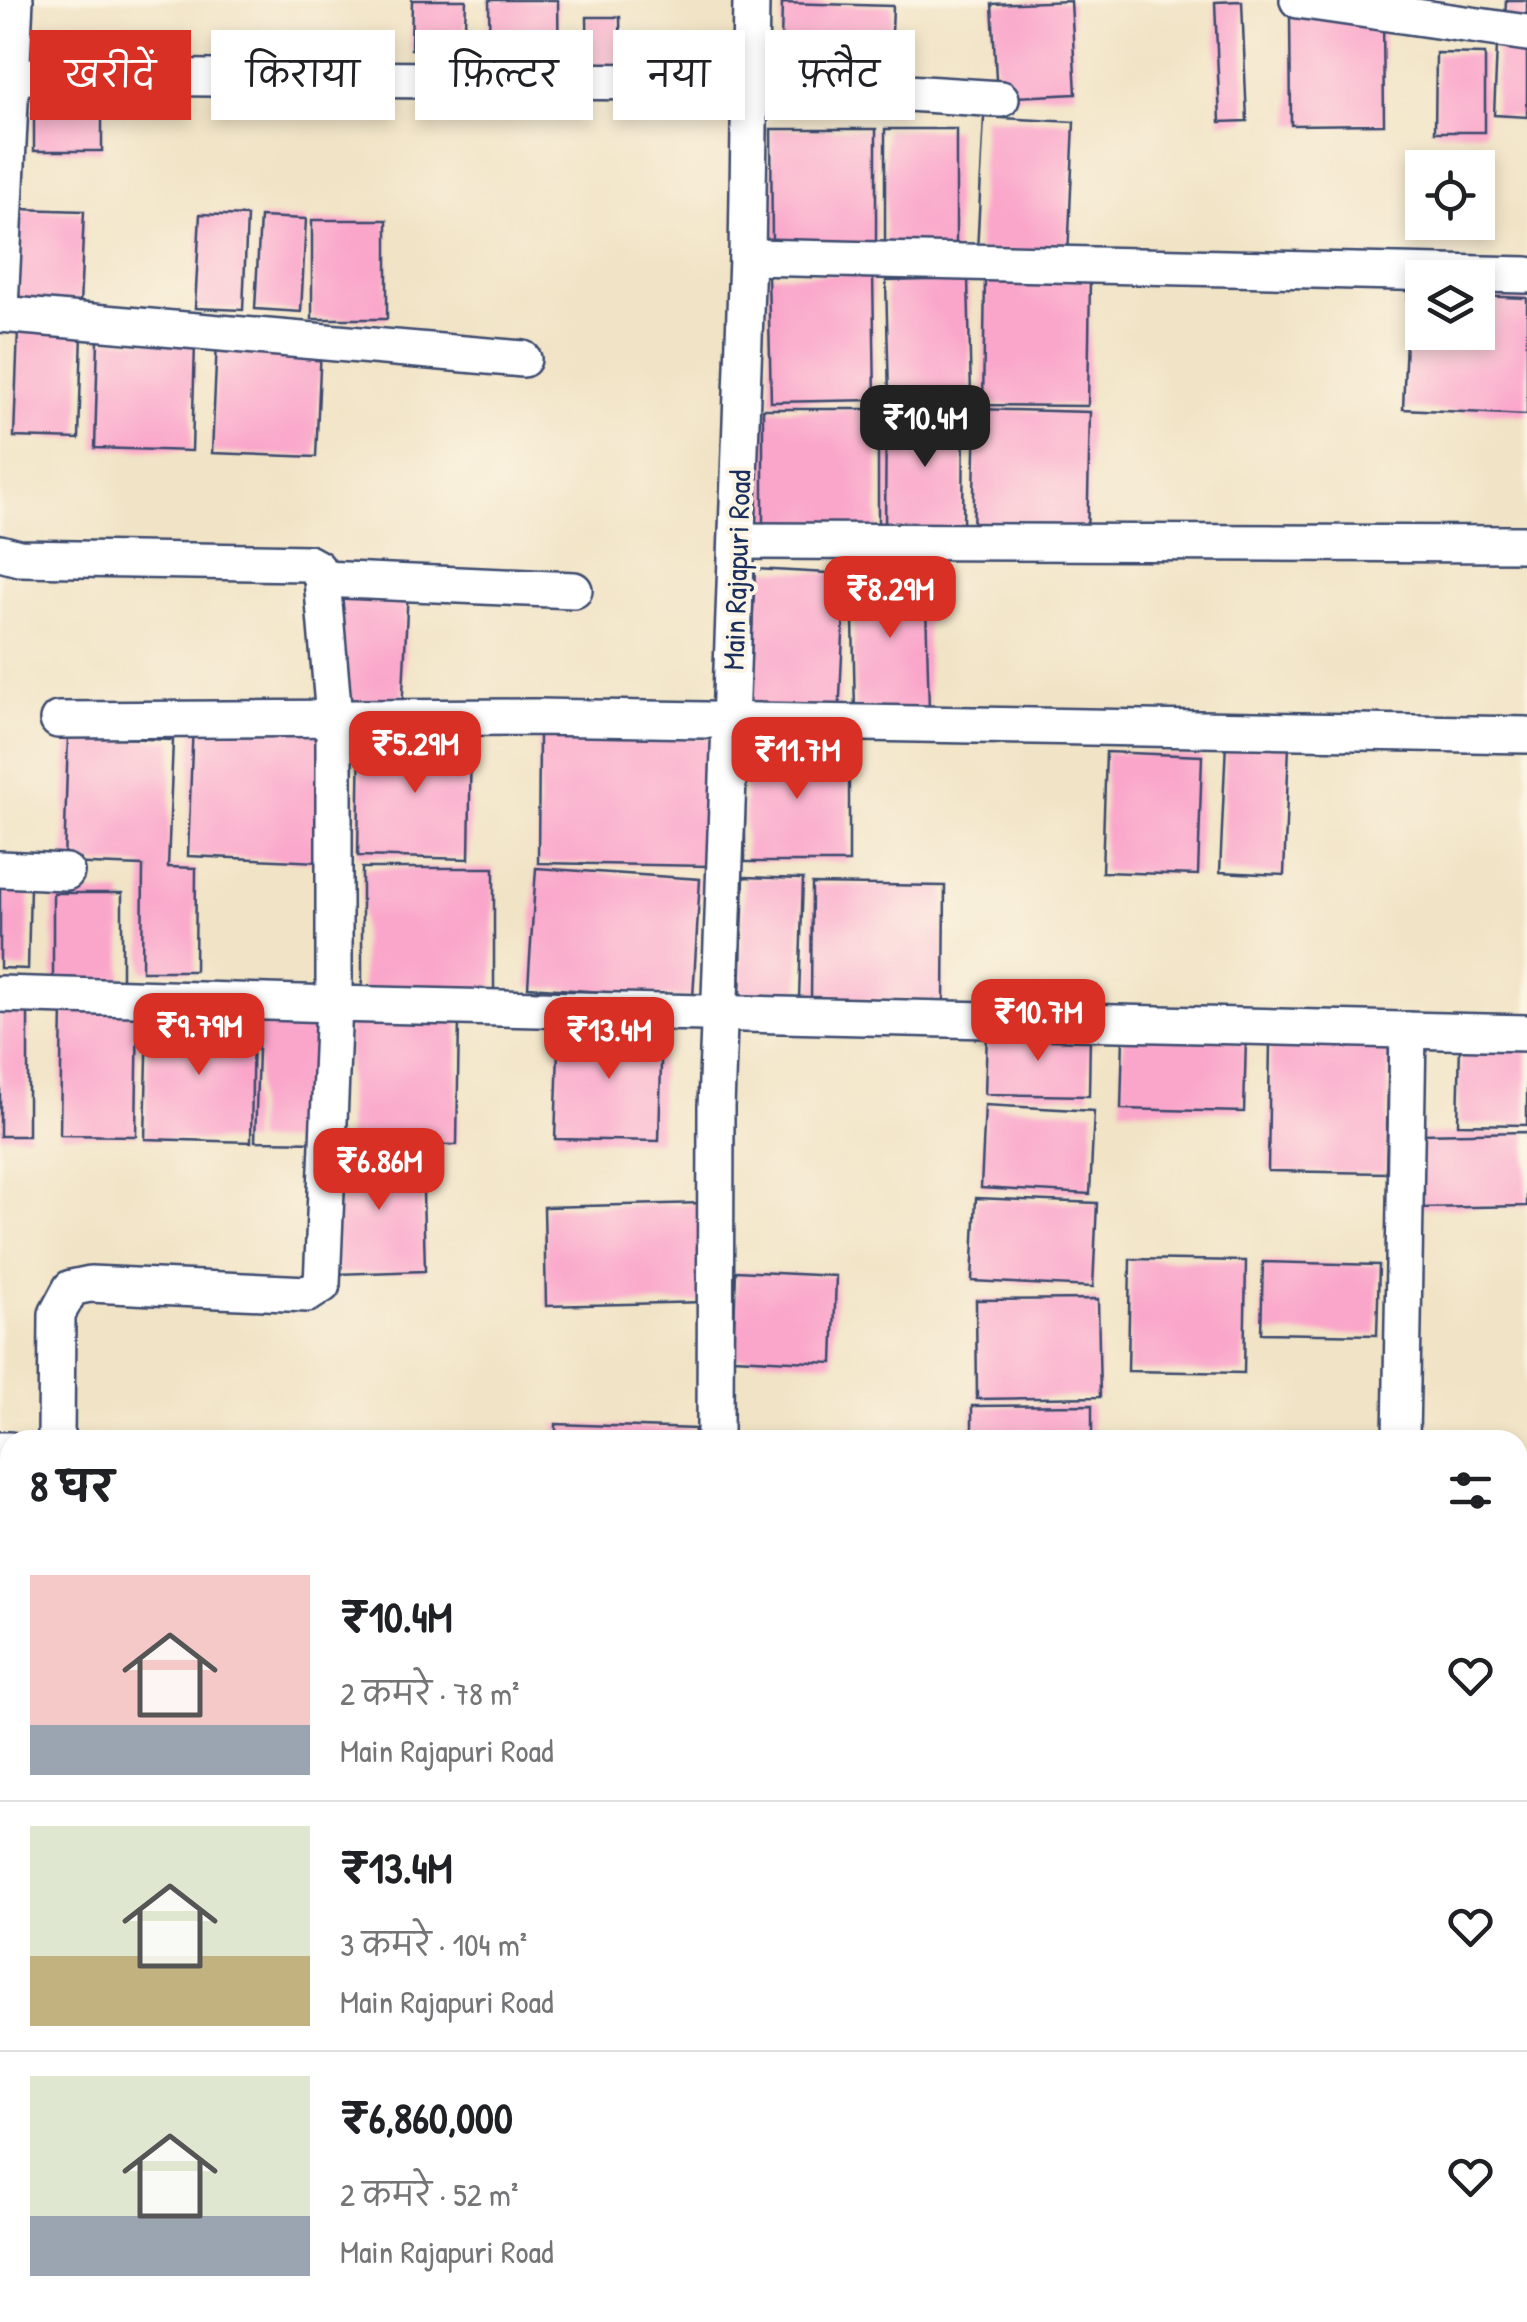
<!DOCTYPE html>
<html lang="hi">
<meta charset="utf-8">
<style>
:root{--surface:#fff;--page:#f2f2f2;--text:#202124;--muted:#757577;--line:#e0e0e0;--accent:#d93025}
body{margin:0;font-family:"Patrick Hand","Playpen Sans Deva",sans-serif;background:var(--page);color:var(--text);height:100vh;display:flex;flex-direction:column;font-size:38px;white-space:nowrap}
*{box-sizing:border-box;margin:0}
p{font-size:32px;color:var(--muted)}
.icon{flex:none;width:55px;height:55px;fill:none;stroke:currentColor;stroke-width:2;stroke-linecap:round;stroke-linejoin:round}
.map{position:relative;flex:1;overflow:hidden}
.drawer{position:absolute;left:0px;top:1430px;width:1528px;height:892px;display:flex;flex-direction:column;background:var(--surface);border-radius:30px 30px 0 0;box-shadow:0 5px 15px #0003}
.drawer>*{flex:none}
.banner{position:absolute;left:30px;top:30px;width:1000px;height:90px;display:flex;gap:20px}
.buttons{position:absolute;left:1405px;top:150px;display:grid;gap:20px}
.buttons a{display:grid;place-items:center;width:90px;height:90px;border-radius:0px;background:var(--surface);box-shadow:0 5px 15px #0003;font-size:50px}
.price{position:absolute;translate:-50% -85px;padding:0 22px;border-radius:20px;background:var(--accent);color:#fff;font-size:32px;line-height:65px;filter:drop-shadow(0 2px 5px #0008)}
.price::after{content:'';position:absolute;left:50%;top:60px;width:30px;height:22px;margin-left:-15px;background:inherit;clip-path:polygon(0 0,100% 0,50% 100%)}
.price.current{background:#222;color:#fff}
ul{padding:0;list-style:none}
li{display:flex;align-items:center;gap:30px;height:250px;padding:0 30px}
li+li{border-top:2px solid var(--line)}
li span{display:grid;place-items:center;flex:none;width:280px;height:200px;border-radius:0px;color:#555}
li>.icon{margin-inline-start:auto}
span .icon{width:120px;height:120px;fill:#fffc;stroke-width:1}
li b{font-size:42px}
h2{display:flex;justify-content:space-between;align-items:center;height:120px;padding:0 30px;font-size:42px}
.chip{padding:0 35px;border-radius:0px;background:var(--surface);box-shadow:0 5px 15px #0003;font-size:35px;line-height:90px}
.chip.current{background:var(--accent);color:#fff}
.map>svg:first-child{display:block}
.building{fill:#faa6ca}
.lines{fill:none;stroke-linecap:round;stroke-linejoin:round}
.street-casing{stroke:#3b4a6d;stroke-width:40}
.street{stroke:#fff;stroke-width:35}
.labels{text-anchor:middle;dominant-baseline:central;stroke-width:8;stroke-linejoin:round;paint-order:stroke}
.street-label{font-size:30px;fill:#1b2f5e;stroke:#fcf5e5}
</style>
<div class="map">
<svg width="1527" height="2322" viewBox="0 0 1527 2322">
<rect width="100%" height="100%" fill="#fcf5e5"/>
<filter id="ink" filterUnits="userSpaceOnUse"><feTurbulence type="fractalNoise" baseFrequency=".01" numOctaves="2"/><feDisplacementMap in="SourceGraphic" scale="20" xChannelSelector="R" yChannelSelector="G"/><feConvolveMatrix kernelMatrix="1 2 1 2 8 2 1 2 1" color-interpolation-filters="sRGB"/></filter>
<filter id="wash" filterUnits="userSpaceOnUse"><feTurbulence type="fractalNoise" baseFrequency=".0048" numOctaves="4" result="noise"/><feDisplacementMap in="SourceGraphic" scale="40" xChannelSelector="R" yChannelSelector="G"/><feGaussianBlur stdDeviation="2.25" result="paint"/><feColorMatrix in="noise" values="0 0 0 0 0 0 0 0 0 0 0 0 0 0 0 0 0 1.4 0 .05"/><feComposite in="paint" operator="in"/></filter>
<g filter="url(#wash)">
<rect width="100%" height="100%" fill="#f1e3c5"/>
<g id="blocks">
<!-- building -->
<g class="building">
<polygon points="412,0 466,0 464,51 411,49"/>
<polygon points="489,0 558,0 559,74 490,76"/>
<polygon points="1506,0 1527,0 1527,24 1505,24"/>
<polygon points="1071,1 1076,94 997,98 992,4"/>
<polygon points="1242,1 1247,121 1220,122 1215,2"/>
<polygon points="782,3 893,6 890,89 780,84"/>
<polygon points="1290,15 1383,15 1384,124 1291,125"/>
<polygon points="587,17 620,17 621,78 588,79"/>
<polygon points="1497,45 1527,47 1527,117 1494,115"/>
<polygon points="1436,53 1485,54 1485,132 1435,132"/>
<rect x="34" y="95" width="68" height="56"/>
<polygon points="984,117 1074,122 1068,257 977,252"/>
<polygon points="771,129 876,129 876,246 772,246"/>
<rect x="885" y="129" width="71" height="124"/>
<polygon points="19,209 84,211 80,307 16,304"/>
<polygon points="200,214 247,216 243,310 195,308"/>
<polygon points="260,217 306,219 301,312 255,309"/>
<rect x="312" y="220" width="75" height="99"/>
<polygon points="873,273 875,400 771,402 768,275"/>
<polygon points="985,277 1090,279 1088,406 983,405"/>
<polygon points="968,279 971,395 889,396 886,281"/>
<polygon points="1408,293 1422,294 1422,332 1478,332 1478,296 1527,298 1527,415 1403,409"/>
<polygon points="18,329 82,331 79,439 14,437"/>
<polygon points="98,339 195,342 192,451 95,448"/>
<polygon points="217,341 321,346 316,457 212,453"/>
<polygon points="886,408 964,409 963,532 885,531"/>
<rect x="763" y="409" width="115" height="122"/>
<polygon points="976,409 1090,412 1087,540 973,537"/>
<polygon points="755,569 846,574 839,717 748,713"/>
<polygon points="925,569 929,710 855,713 852,571"/>
<polygon points="340,585 408,588 402,714 340,710"/>
<polygon points="193,720 322,723 319,862 188,856"/>
<polygon points="360,733 471,735 469,859 358,856"/>
<polygon points="539,735 712,738 710,866 538,863"/>
<polygon points="68,736 173,740 168,867 196,868 195,971 142,971 143,866 64,863"/>
<rect x="745" y="742" width="104" height="120"/>
<polygon points="1226,742 1289,745 1284,875 1220,872"/>
<polygon points="1106,752 1202,756 1198,875 1102,872"/>
<rect x="362" y="868" width="132" height="125"/>
<polygon points="536,868 700,879 693,998 528,987"/>
<polygon points="744,877 803,879 799,998 740,996"/>
<polygon points="812,884 945,886 944,1002 811,1001"/>
<polygon points="0,885 30,886 28,969 0,968"/>
<rect x="53" y="893" width="69" height="91"/>
<rect x="0" y="1000" width="28" height="136"/>
<polygon points="62,1004 138,1005 136,1136 60,1135"/>
<polygon points="148,1015 253,1017 251,1142 145,1139"/>
<polygon points="348,1016 459,1018 457,1145 347,1144"/>
<polygon points="259,1020 327,1021 324,1142 255,1141"/>
<polygon points="559,1022 662,1025 659,1141 555,1139"/>
<polygon points="987,1032 1090,1034 1089,1096 985,1094"/>
<polygon points="1123,1036 1246,1039 1244,1112 1121,1109"/>
<polygon points="1270,1041 1389,1043 1386,1173 1268,1171"/>
<polygon points="1460,1043 1527,1043 1527,1125 1458,1124"/>
<polygon points="985,1105 1094,1111 1090,1194 981,1188"/>
<polygon points="1527,1132 1527,1206 1420,1208 1419,1134"/>
<polygon points="422,1152 425,1271 336,1274 334,1154"/>
<polygon points="976,1198 1097,1203 1093,1287 972,1281"/>
<polygon points="703,1203 705,1302 546,1306 544,1207"/>
<polygon points="1130,1259 1246,1261 1244,1373 1128,1371"/>
<polygon points="1263,1262 1379,1265 1377,1335 1261,1333"/>
<polygon points="736,1271 836,1276 833,1363 733,1358"/>
<polygon points="1098,1299 1100,1397 977,1399 976,1300"/>
<polygon points="1092,1405 1092,1440 972,1440 972,1406"/>
<polygon points="556,1424 695,1429 694,1440 556,1440"/>
<polygon points="0,1467 10,1467 10,1582 0,1583"/>
<polygon points="5,1643 10,1643 10,1739 6,1739"/>
<polygon points="0,2064 10,2064 10,2137 0,2136"/>
<rect x="0" y="2163" width="10" height="89"/>
<rect x="593" y="2312" width="88" height="10"/>
</g>
</g>
</g>
<g filter="url(#ink)">
<use href="#blocks" fill-opacity="0" stroke="#3b4a6d" stroke-width="2.5"/>
<g class="lines">
<!-- street casing -->
<g class="street-casing">
<g id="street">
<polyline points="1298,0 1527,33"/>
<polyline points="13,76 752,83 1001,99"/>
<polyline points="747,257 1527,275"/>
<polyline points="0,308 15,0"/>
<polyline points="0,314 523,359"/>
<polyline points="738,541 1527,544"/>
<polyline points="0,553 19,558 308,563 317,568 322,579 334,718 334,1004 1527,1033"/>
<polyline points="322,579 574,590"/>
<polyline points="58,720 536,717 1527,735"/>
<polyline points="0,869 66,872"/>
<polyline points="0,994 334,1004 322,1285 308,1294 90,1284 71,1288 57,1314 56,1440"/>
<polyline points="715,1440 716,1107 747,257 751,0"/>
<polyline points="1401,1440 1408,1030"/>
<polyline points="0,1450 10,1450"/>
<polyline points="0,1617 10,1617"/>
<polyline points="1518,1631 1527,1632"/>
<polyline points="1518,1840 1527,1840"/>
<polyline points="0,1891 10,1891"/>
<polyline points="0,2056 10,2056"/>
<polyline points="1518,2142 1527,2142"/>
<polyline points="0,2258 10,2258"/>
<polyline points="698,2322 698,2312"/>
</g>
</g>
<!-- street -->
<use href="#street" class="street"/>
</g>
</g>
<g class="labels">
<!-- street labels -->
<g class="street-label">
<text transform="translate(736 570) rotate(-88)">Main Rajapuri Road</text>
</g>
</g>
</svg>
<div class="buttons">
<a><svg class="icon" aria-label="locate" viewBox="0 0 24 24"><circle cx="12" cy="12" r="6"/><path d="M12 2v4M12 18v4M2 12h4M18 12h4"/></svg></a>
<a><svg class="icon" aria-label="layers" viewBox="0 0 24 24"><path d="M12 4l9 5-9 5-9-5zM3 14l9 5 9-5"/></svg></a>
</div>
<b class="price current" style="left:925px;top:470px">₹10.4M</b>
<b class="price" style="left:890px;top:641px">₹8.29M</b>
<b class="price" style="left:415px;top:796px">₹5.29M</b>
<b class="price" style="left:797px;top:802px">₹11.7M</b>
<b class="price" style="left:1038px;top:1064px">₹10.7M</b>
<b class="price" style="left:199px;top:1078px">₹9.79M</b>
<b class="price" style="left:609px;top:1082px">₹13.4M</b>
<b class="price" style="left:379px;top:1213px">₹6.86M</b>
<div class="banner">
<a class="chip current">खरीदें</a>
<a class="chip">किराया</a>
<a class="chip">फ़िल्टर</a>
<a class="chip">नया</a>
<a class="chip">फ़्लैट</a>
</div>
<section class="drawer">
<h2>8 घर<svg class="icon" aria-label="filters" viewBox="0 0 24 24"><path d="M4 7h16M4 17h16"/><circle cx="9" cy="7" r="2"/><circle cx="15" cy="17" r="2"/></svg></h2>
<ul>
<li><span style="background:linear-gradient(#f6c9c9 75%,#9aa5b1 0)"><svg class="icon" aria-label="home" viewBox="0 0 24 24"><path d="M3 11l9-7 9 7M6 9v11h12V9"/></svg></span><div><b>₹10.4M</b><p>2 कमरे · 78 m²</p><p>Main Rajapuri Road</p></div><svg class="icon" aria-label="heart" viewBox="0 0 24 24"><path d="M12 20l-8-8c-3-5 5-10 8-4 3-6 11-1 8 4z"/></svg></li>
<li><span style="background:linear-gradient(#dfe7d0 65%,#c2b280 0)"><svg class="icon" aria-label="home" viewBox="0 0 24 24"><path d="M3 11l9-7 9 7M6 9v11h12V9"/></svg></span><div><b>₹13.4M</b><p>3 कमरे · 104 m²</p><p>Main Rajapuri Road</p></div><svg class="icon" aria-label="heart" viewBox="0 0 24 24"><path d="M12 20l-8-8c-3-5 5-10 8-4 3-6 11-1 8 4z"/></svg></li>
<li><span style="background:linear-gradient(#dfe7d0 70%,#9aa5b1 0)"><svg class="icon" aria-label="home" viewBox="0 0 24 24"><path d="M3 11l9-7 9 7M6 9v11h12V9"/></svg></span><div><b>₹6,860,000</b><p>2 कमरे · 52 m²</p><p>Main Rajapuri Road</p></div><svg class="icon" aria-label="heart" viewBox="0 0 24 24"><path d="M12 20l-8-8c-3-5 5-10 8-4 3-6 11-1 8 4z"/></svg></li>
</ul>
</section>
</div>
